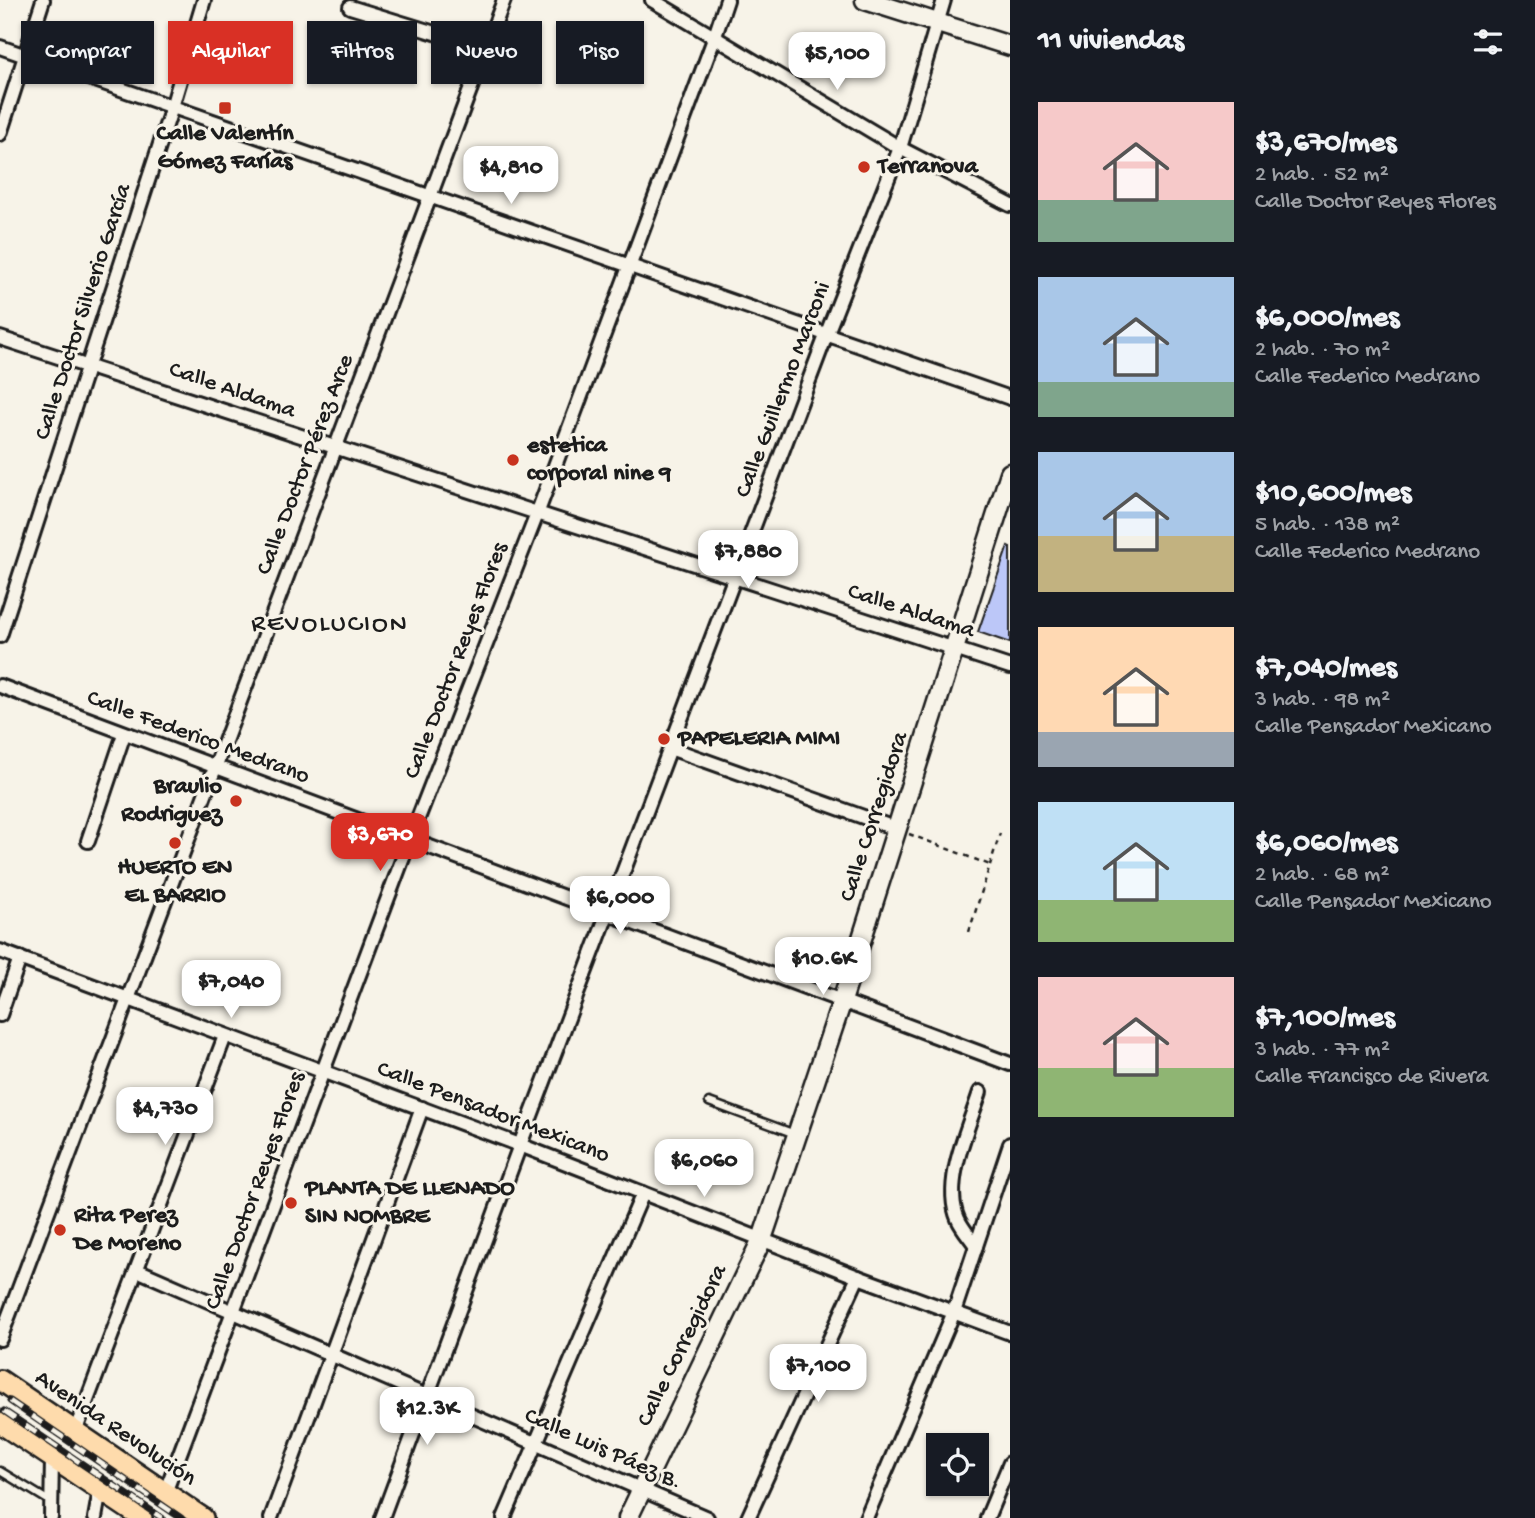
<!DOCTYPE html>
<html lang="es">
<meta charset="utf-8">
<style>
:root{--surface:#171b24;--page:#242831;--text:#f1f3f6;--muted:#9ea1a6;--accent:#d93025}
body{margin:0;font-family:"Gochi Hand",sans-serif;background:var(--page);color:var(--text);height:100vh;display:flex;flex-direction:column;font-size:26px;white-space:nowrap}
*{box-sizing:border-box;margin:0}
p{font-size:23px;color:var(--muted)}
.icon{flex:none;width:38px;height:38px;fill:none;stroke:currentColor;stroke-width:2;stroke-linecap:round;stroke-linejoin:round}
.map{position:relative;flex:1;overflow:hidden}
.details{display:flex;flex-direction:column;background:var(--surface);width:525px}
.details>*{flex:none}
.hud{position:absolute;left:21px;top:21px;width:665px;height:63px;display:flex;gap:14px}
.tools{position:absolute;left:926px;top:1433px;display:grid;gap:14px}
.tools a{display:grid;place-items:center;width:63px;height:63px;border-radius:0px;background:var(--surface);box-shadow:0 2px 5px #0004;font-size:35px}
.price{position:absolute;translate:-50% -60px;padding:0 16px;border-radius:14px;background:#fff;color:#222;font-size:23px;line-height:46px;filter:drop-shadow(0 2px 4px #0008)}
.price::after{content:'';position:absolute;left:50%;top:42px;width:21px;height:16px;margin-left:-10px;background:inherit;clip-path:polygon(0 0,100% 0,50% 100%)}
.price.selected{background:var(--accent);color:#fff}
ul{padding:0;list-style:none}
li{display:flex;align-items:center;gap:21px;height:175px;padding:0 28px}
li span{display:grid;place-items:center;flex:none;width:196px;height:140px;border-radius:0px;color:#555}
li>.icon{margin-inline-start:auto}
span .icon{width:84px;height:84px;fill:#fffc;stroke-width:1}
li b{font-size:30px}
h2{display:flex;justify-content:space-between;align-items:center;height:84px;padding:0 28px;font-size:30px}
.pill{padding:0 24px;border-radius:0px;background:var(--surface);box-shadow:0 2px 5px #0004;font-size:24px;line-height:63px}
.pill.selected{background:var(--accent);color:#fff}
main{display:flex;flex:1;min-height:0}
.map>svg:first-child{display:block}
.building{fill:#bcc7f8;stroke:#1c1c1c;stroke-width:2}
.lines{fill:none;stroke-linecap:round;stroke-linejoin:round}
.lane-casing{stroke:#1c1c1c;stroke-width:11}
.street-casing{stroke:#1c1c1c;stroke-width:18}
.secondary-casing{stroke:#1c1c1c;stroke-width:23}
.primary-casing{stroke:#1c1c1c;stroke-width:24}
.path{stroke:#1c1c1c;stroke-width:2.5;stroke-dasharray:5 5;stroke-linecap:butt}
.lane{stroke:#f7f3e8;stroke-width:6}
.street{stroke:#f7f3e8;stroke-width:12}
.secondary{stroke:#f7f3e8;stroke-width:18}
.primary{stroke:#fedbac;stroke-width:19}
.rail-casing{stroke:#1c1c1c;stroke-width:7}
.rail{stroke:#f7f3e8;stroke-width:4.5;stroke-dasharray:13;stroke-linecap:butt}
.poi-dot{fill:#c8321e;stroke:#f7f3e8;stroke-width:2.5}
.labels{text-anchor:middle;dominant-baseline:central;stroke-width:6;stroke-linejoin:round;paint-order:stroke}
.poi-label{font-size:24px;font-weight:bold;fill:#1c1c1c;stroke:#f7f3e8;text-anchor:start}
.street-label{font-size:24px;fill:#1c1c1c;stroke:#f7f3e8}
.neighbourhood-label{font-size:26px;letter-spacing:2px;fill:#1c1c1c;stroke:#f7f3e8}
</style>
<main>
<div class="map">
<svg width="1010" height="1518" viewBox="0 0 1010 1518">
<rect width="100%" height="100%" fill="#f7f3e8"/>
<filter id="ink" filterUnits="userSpaceOnUse"><feTurbulence type="fractalNoise" baseFrequency=".0143" numOctaves="2"/><feDisplacementMap in="SourceGraphic" scale="14" xChannelSelector="R" yChannelSelector="G"/><feConvolveMatrix kernelMatrix="1 2 1 2 8 2 1 2 1" color-interpolation-filters="sRGB"/></filter>
<g filter="url(#ink)">
<!-- building -->
<polygon class="building" points="1008,546 1010,547 1010,643 978,632"/>
<g class="lines">
<!-- lane casing -->
<g class="lane-casing">
<g id="lane">
<polyline points="709,1102 795,1134"/>
<polyline points="0,1471 51,1502"/>
</g>
</g>
<!-- street casing -->
<g class="street-casing">
<g id="street">
<polyline points="652,0 900,148 1010,205"/>
<polyline points="350,7 487,49"/>
<polyline points="0,47 1010,398"/>
<polyline points="0,134 43,0"/>
<polyline points="0,338 1010,667"/>
<polyline points="0,636 172,107 204,0"/>
<polyline points="0,686 1010,1064"/>
<polyline points="670,748 897,829"/>
<polyline points="88,841 124,734"/>
<polyline points="0,951 520,1145 858,1277 1010,1333"/>
<polyline points="0,1015 20,958"/>
<path d="M976,1246C970,1237 962,1228 958,1219C942,1182 969,1127 980,1092"/>
<polyline points="137,1270 707,1518"/>
<polyline points="0,1339 504,0"/>
<polyline points="75,1432 225,1036"/>
<polyline points="165,1493 410,839 537,514 714,39 727,0"/>
<polyline points="51,1518 52,1458"/>
<polyline points="95,1518 100,1490"/>
<polyline points="271,1518 422,1108"/>
<polyline points="382,1518 520,1145 827,333 900,148 944,0"/>
<polyline points="504,1518 643,1193"/>
<polyline points="748,1518 858,1277"/>
<polyline points="866,1518 954,1312 1010,1144"/>
<polyline points="987,1518 1010,1463"/>
</g>
</g>
<!-- secondary casing -->
<g class="secondary-casing">
<g id="secondary">
<polyline points="865,0 1010,46"/>
<polyline points="628,1518 762,1239 842,1001 1010,473"/>
</g>
</g>
<!-- primary casing -->
<g class="primary-casing">
<g id="primary">
<polyline points="0,1380 203,1518"/>
<polyline points="0,1423 142,1518"/>
</g>
</g>
<!-- path -->
<g class="path">
<polyline points="909,834 990,865"/>
<polyline points="969,932 1000,833"/>
</g>
<!-- lane -->
<use href="#lane" class="lane"/>
<!-- street -->
<use href="#street" class="street"/>
<!-- secondary -->
<use href="#secondary" class="secondary"/>
<!-- primary -->
<use href="#primary" class="primary"/>
<!-- rail casing -->
<g class="rail-casing">
<g id="rail">
<polyline points="10,1401 181,1518"/>
<polyline points="4,1411 162,1518"/>
</g>
</g>
<!-- rail -->
<use href="#rail" class="rail"/>
</g>
</g>
<!-- markers -->
<g class="poi-dot">
<rect x="218" y="101" width="14" height="14" rx="3.5"/>
<circle cx="864" cy="167" r="7"/>
<circle cx="513" cy="460" r="7"/>
<circle cx="664" cy="739" r="7"/>
<circle cx="236" cy="801" r="7"/>
<circle cx="175" cy="843" r="7"/>
<circle cx="291" cy="1203" r="7"/>
<circle cx="60" cy="1230" r="7"/>
</g>
<g class="labels">
<!-- poi labels -->
<g class="poi-label">
<text x="225" y="134" text-anchor="middle">Calle Valentín<tspan x="225" dy="28">Gómez Farías</tspan></text>
<text x="878" y="167">Terranova</text>
<text x="527" y="446">estetica<tspan x="527" dy="28">corporal nine 9</tspan></text>
<text x="678" y="739">PAPELERIA MIMI</text>
<text x="222" y="787" text-anchor="end">Braulio<tspan x="222" dy="28">Rodriguez</tspan></text>
<text x="175" y="868" text-anchor="middle">HUERTO EN<tspan x="175" dy="28">EL BARRIO</tspan></text>
<text x="305" y="1189">PLANTA DE LLENADO<tspan x="305" dy="28">SIN NOMBRE</tspan></text>
<text x="74" y="1216">Rita Perez<tspan x="74" dy="28">De Moreno</tspan></text>
</g>
<!-- street labels -->
<g class="street-label">
<text transform="translate(84 312) rotate(-72)">Calle Doctor Silverio García</text>
<text transform="translate(784 390) rotate(-69)">Calle Guillermo Marconi</text>
<text transform="translate(232 391) rotate(19)">Calle Aldama</text>
<text transform="translate(306 465) rotate(-69)">Calle Doctor Pérez Arce</text>
<text transform="translate(911 612) rotate(18)">Calle Aldama</text>
<text transform="translate(457 661) rotate(-69)">Calle Doctor Reyes Flores</text>
<text transform="translate(198 738) rotate(20)">Calle Federico Medrano</text>
<text transform="translate(875 817) rotate(-72)">Calle Corregidora</text>
<text transform="translate(493 1113) rotate(21)">Calle Pensador Mexicano</text>
<text transform="translate(256 1191) rotate(-70)">Calle Doctor Reyes Flores</text>
<text transform="translate(683 1346) rotate(-64)">Calle Corregidora</text>
<text transform="translate(115 1429) rotate(34)">Avenida Revolución</text>
<text transform="translate(603 1450) rotate(24)">Calle Luis Páez B.</text>
</g>
<!-- neighbourhood labels -->
<g class="neighbourhood-label">
<text x="330" y="625">REVOLUCION</text>
</g>
</g>
</svg>
<div class="tools">
<a><svg class="icon" aria-label="locate" viewBox="0 0 24 24"><circle cx="12" cy="12" r="6"/><path d="M12 2v4M12 18v4M2 12h4M18 12h4"/></svg></a>
</div>
<b class="price" style="left:837px;top:92px">$5,100</b>
<b class="price" style="left:511px;top:206px">$4,810</b>
<b class="price" style="left:748px;top:590px">$7,880</b>
<b class="price selected" style="left:380px;top:873px">$3,670</b>
<b class="price" style="left:620px;top:936px">$6,000</b>
<b class="price" style="left:823px;top:997px">$10.6K</b>
<b class="price" style="left:231px;top:1020px">$7,040</b>
<b class="price" style="left:165px;top:1147px">$4,730</b>
<b class="price" style="left:704px;top:1199px">$6,060</b>
<b class="price" style="left:818px;top:1404px">$7,100</b>
<b class="price" style="left:427px;top:1447px">$12.3K</b>
<div class="hud">
<a class="pill">Comprar</a>
<a class="pill selected">Alquilar</a>
<a class="pill">Filtros</a>
<a class="pill">Nuevo</a>
<a class="pill">Piso</a>
</div>
</div>
<section class="details">
<h2>11 viviendas<svg class="icon" aria-label="filters" viewBox="0 0 24 24"><path d="M4 7h16M4 17h16"/><circle cx="9" cy="7" r="2"/><circle cx="15" cy="17" r="2"/></svg></h2>
<ul>
<li><span style="background:linear-gradient(#f6c9c9 70%,#7fa58c 0)"><svg class="icon" aria-label="home" viewBox="0 0 24 24"><path d="M3 11l9-7 9 7M6 9v11h12V9"/></svg></span><div><b>$3,670/mes</b><p>2 hab. · 52 m²</p><p>Calle Doctor Reyes Flores</p></div></li>
<li><span style="background:linear-gradient(#a9c7e8 75%,#7fa58c 0)"><svg class="icon" aria-label="home" viewBox="0 0 24 24"><path d="M3 11l9-7 9 7M6 9v11h12V9"/></svg></span><div><b>$6,000/mes</b><p>2 hab. · 70 m²</p><p>Calle Federico Medrano</p></div></li>
<li><span style="background:linear-gradient(#a9c7e8 60%,#c2b280 0)"><svg class="icon" aria-label="home" viewBox="0 0 24 24"><path d="M3 11l9-7 9 7M6 9v11h12V9"/></svg></span><div><b>$10,600/mes</b><p>5 hab. · 138 m²</p><p>Calle Federico Medrano</p></div></li>
<li><span style="background:linear-gradient(#ffd9b3 75%,#9aa5b1 0)"><svg class="icon" aria-label="home" viewBox="0 0 24 24"><path d="M3 11l9-7 9 7M6 9v11h12V9"/></svg></span><div><b>$7,040/mes</b><p>3 hab. · 98 m²</p><p>Calle Pensador Mexicano</p></div></li>
<li><span style="background:linear-gradient(#bfe0f5 70%,#8fb573 0)"><svg class="icon" aria-label="home" viewBox="0 0 24 24"><path d="M3 11l9-7 9 7M6 9v11h12V9"/></svg></span><div><b>$6,060/mes</b><p>2 hab. · 68 m²</p><p>Calle Pensador Mexicano</p></div></li>
<li><span style="background:linear-gradient(#f6c9c9 65%,#8fb573 0)"><svg class="icon" aria-label="home" viewBox="0 0 24 24"><path d="M3 11l9-7 9 7M6 9v11h12V9"/></svg></span><div><b>$7,100/mes</b><p>3 hab. · 77 m²</p><p>Calle Francisco de Rivera</p></div></li>
</ul>
</section>
</main>
